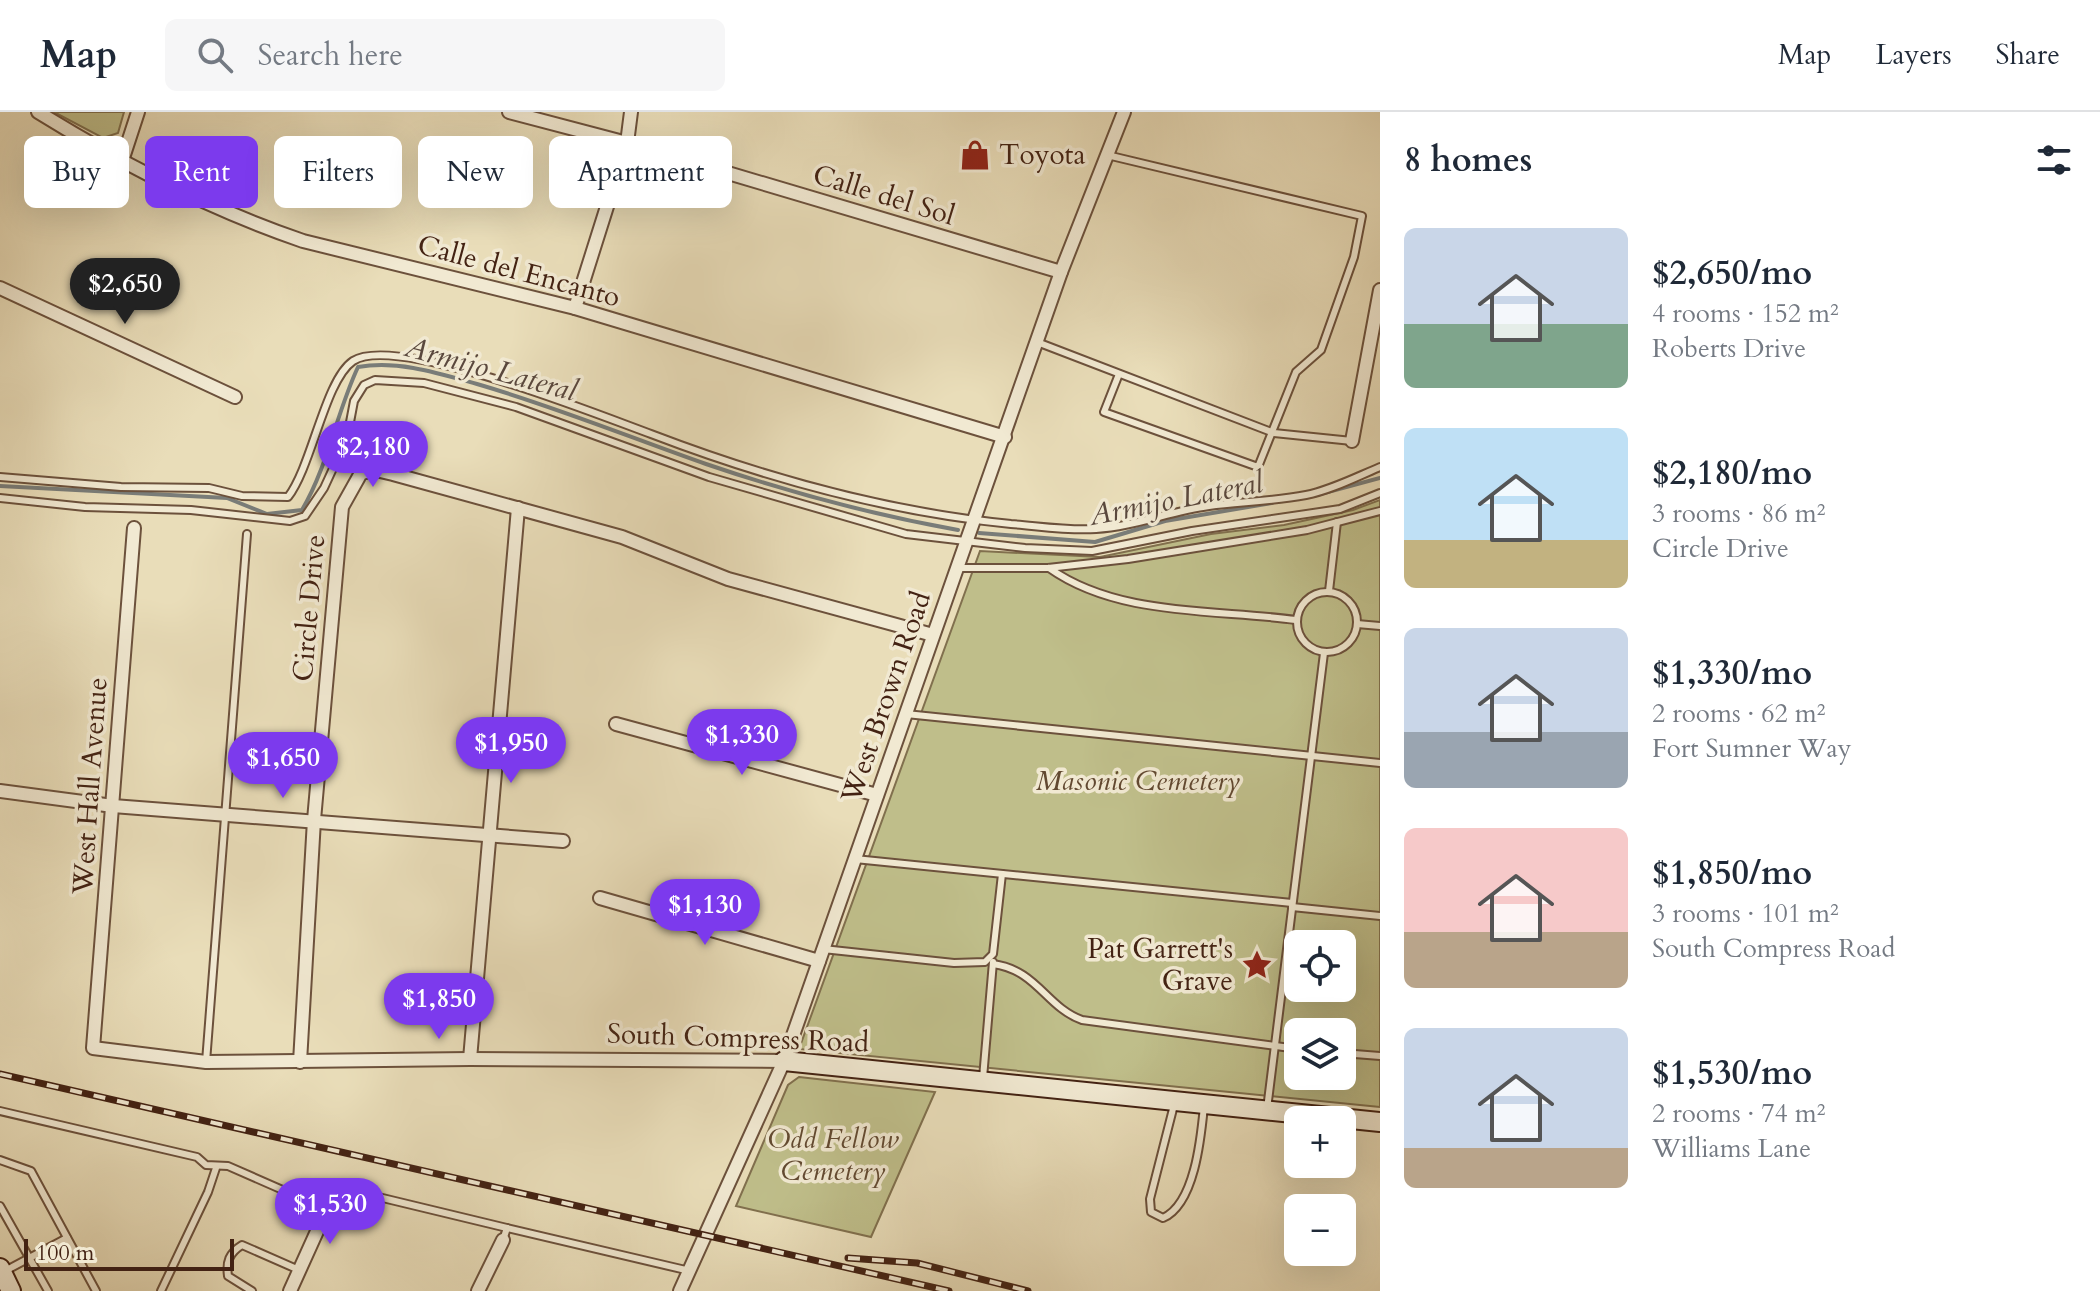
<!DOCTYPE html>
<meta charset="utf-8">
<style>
:root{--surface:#fff;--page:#f6f6f7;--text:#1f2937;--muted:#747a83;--line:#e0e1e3;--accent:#7c3aed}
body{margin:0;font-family:Cardo,serif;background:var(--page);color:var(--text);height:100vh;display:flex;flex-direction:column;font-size:30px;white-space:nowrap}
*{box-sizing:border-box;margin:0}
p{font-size:26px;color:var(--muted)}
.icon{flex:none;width:44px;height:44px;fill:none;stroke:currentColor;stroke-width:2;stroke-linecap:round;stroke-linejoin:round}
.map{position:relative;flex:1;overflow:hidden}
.sheet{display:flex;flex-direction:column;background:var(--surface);width:720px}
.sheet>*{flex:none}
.banner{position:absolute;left:24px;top:24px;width:760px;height:72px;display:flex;gap:16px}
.buttons{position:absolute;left:1284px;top:818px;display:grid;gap:16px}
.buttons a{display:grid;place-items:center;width:72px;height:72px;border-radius:12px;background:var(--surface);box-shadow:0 8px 32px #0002;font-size:40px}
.scale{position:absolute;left:24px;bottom:20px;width:210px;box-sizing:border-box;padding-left:8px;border:4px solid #432213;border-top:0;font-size:22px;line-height:28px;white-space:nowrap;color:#432213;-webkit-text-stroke:6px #f1e9d2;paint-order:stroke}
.price{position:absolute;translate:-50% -68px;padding:0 18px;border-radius:28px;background:var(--accent);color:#fff;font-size:26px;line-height:52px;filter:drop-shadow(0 2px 4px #0008)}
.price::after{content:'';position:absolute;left:50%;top:48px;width:24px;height:18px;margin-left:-12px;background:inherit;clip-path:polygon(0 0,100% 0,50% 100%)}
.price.selected{background:#222;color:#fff}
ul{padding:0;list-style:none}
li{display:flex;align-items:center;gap:24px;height:200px;padding:0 24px}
li span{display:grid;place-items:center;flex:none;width:224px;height:160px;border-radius:12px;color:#555}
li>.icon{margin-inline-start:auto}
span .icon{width:96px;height:96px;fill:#fffc;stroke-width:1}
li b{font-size:34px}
h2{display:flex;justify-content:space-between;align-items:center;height:96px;padding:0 24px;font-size:34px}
.tag{padding:0 28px;border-radius:12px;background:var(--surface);box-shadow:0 8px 32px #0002;font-size:28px;line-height:72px}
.tag.selected{background:var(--accent);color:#fff}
header{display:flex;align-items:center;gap:48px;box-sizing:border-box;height:112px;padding:0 40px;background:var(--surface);border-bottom:2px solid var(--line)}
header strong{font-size:38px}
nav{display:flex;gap:44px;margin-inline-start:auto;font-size:28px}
.search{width:560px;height:72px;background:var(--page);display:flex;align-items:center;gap:20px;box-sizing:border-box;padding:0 28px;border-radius:12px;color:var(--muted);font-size:30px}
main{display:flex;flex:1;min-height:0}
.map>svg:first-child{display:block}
.green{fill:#bfbe8a;stroke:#81704e;stroke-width:2;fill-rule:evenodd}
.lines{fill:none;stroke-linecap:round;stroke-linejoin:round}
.stream{stroke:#797c78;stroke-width:4}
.lane-casing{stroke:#6c513c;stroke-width:10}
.street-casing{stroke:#6c513c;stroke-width:16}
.secondary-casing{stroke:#432213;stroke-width:22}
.lane{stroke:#f1e9d2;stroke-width:6}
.street{stroke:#f1e9d2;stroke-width:12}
.secondary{stroke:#f1e9d2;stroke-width:18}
.rail-casing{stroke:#432213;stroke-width:7}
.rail{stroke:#f1e9d2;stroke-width:4;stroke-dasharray:12;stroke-linecap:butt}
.labels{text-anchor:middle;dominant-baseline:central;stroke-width:7;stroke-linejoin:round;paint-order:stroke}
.poi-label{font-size:28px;fill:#432213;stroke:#f1e9d2;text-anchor:start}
.street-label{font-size:28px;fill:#432213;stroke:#f1e9d2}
.park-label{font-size:28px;font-style:italic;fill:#624931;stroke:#f1e9d2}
.water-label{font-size:30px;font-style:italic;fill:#5a483d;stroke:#f1e9d2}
</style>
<header>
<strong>Map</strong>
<div class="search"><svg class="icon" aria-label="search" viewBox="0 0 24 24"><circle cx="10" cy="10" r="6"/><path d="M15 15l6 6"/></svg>Search here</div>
<nav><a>Map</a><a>Layers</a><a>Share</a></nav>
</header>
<main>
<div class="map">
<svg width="1380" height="1179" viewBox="0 0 1380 1179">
<rect width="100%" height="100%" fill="#e9ddb9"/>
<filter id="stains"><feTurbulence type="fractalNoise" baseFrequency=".0025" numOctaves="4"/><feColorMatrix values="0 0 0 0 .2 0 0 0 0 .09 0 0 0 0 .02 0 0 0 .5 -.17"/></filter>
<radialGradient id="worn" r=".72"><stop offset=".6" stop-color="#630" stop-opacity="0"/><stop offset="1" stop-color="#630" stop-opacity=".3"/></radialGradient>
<!-- green -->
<g class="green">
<polygon points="54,0 124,0 118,21 103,26"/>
<path d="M1380,388V995L799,937L980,439L1100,445L1211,422L1284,413L1353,398ZM1298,832H1342V876H1298ZM1298,920H1342V964H1298Z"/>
<polygon points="799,965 935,980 871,1125 736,1094 788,973"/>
</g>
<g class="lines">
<!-- stream -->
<g class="stream">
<path d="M0,374L227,386L267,402L302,398C328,354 336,302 358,255C398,248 438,261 477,272C556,295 629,325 706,352C788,380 874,403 958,418"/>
<polyline points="1313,384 1380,366"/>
<polyline points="979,421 1095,430 1165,409 1272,391"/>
</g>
<!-- lane casing -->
<g class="lane-casing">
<g id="lane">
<polyline points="1107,43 1362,104 1354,145 1321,238 1296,260 1258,355 1104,300 1119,262"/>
<polyline points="1037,230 1274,321 1352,329"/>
<path d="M0,365L121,375L209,376L242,384L288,385C312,354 325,268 353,249C396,221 601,304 651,322C766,366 888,400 1011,412C1038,414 1068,419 1096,417C1133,415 1171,399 1209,394C1241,390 1274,389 1306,383C1331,378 1356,365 1380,355"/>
<polyline points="0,386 85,395 191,398 290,409 305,404 324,376 347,326 354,289 364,273 375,268 424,271 516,295 709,365 906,422 1025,436 1092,439 1192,419 1340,397 1380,381"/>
<polyline points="957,456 1048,456 1128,447 1307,418 1380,399"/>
<path d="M1049,456C1118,505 1215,497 1296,508"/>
<polyline points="1329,479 1337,410"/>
<circle cx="1327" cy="510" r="30"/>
<polyline points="1357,512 1380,514"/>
<polyline points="906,602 1380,651"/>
<polyline points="855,747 1292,791"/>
<polyline points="1292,795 1380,804"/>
<polyline points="823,837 954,851 985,850 993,842 1002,762"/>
<path d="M993,852C1037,858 1046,895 1082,908L1298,937"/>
<polyline points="1342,941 1380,944"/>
<polyline points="206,950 247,422"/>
<polyline points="983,966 993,850"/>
<path d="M1174,993L1150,1087L1151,1100L1163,1106C1195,1092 1201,1025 1204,994"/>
<polyline points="1267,997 1324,541"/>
<polyline points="0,999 197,1045 206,1053 228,1054 326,1097"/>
<polyline points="0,1048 31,1059 96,1179"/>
<polyline points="337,1075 507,1116 503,1128"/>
<polyline points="0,1094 48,1179"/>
<polyline points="507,1116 690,1159"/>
<polyline points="5,1159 67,1126"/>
<polyline points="161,1179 208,1080 216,1056"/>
<path d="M252,1179L228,1164C226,1150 229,1141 242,1133L299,1158"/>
</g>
</g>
<!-- street casing -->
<g class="street-casing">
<g id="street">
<path d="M38,0C122,52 209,97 303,129L575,196L1005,325"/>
<polyline points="509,0 627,31 1061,160"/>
<polyline points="121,52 138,0"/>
<polyline points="0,176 235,285"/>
<polyline points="575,196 627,31 631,0"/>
<polyline points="1352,329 1380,178"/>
<polyline points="134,416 93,936 206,950 470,947 784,949"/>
<polyline points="616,612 877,683"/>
<polyline points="0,679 113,694 563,729"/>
<polyline points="600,786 819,849"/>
<polyline points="470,947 518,396"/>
<polyline points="300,950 314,708 342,395 361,361 376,358 393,362 622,425 728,467 933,523"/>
<polyline points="290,1179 337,1075"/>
<polyline points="478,1179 503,1128"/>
<polyline points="680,1179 784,949 1061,160 1124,0"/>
</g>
</g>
<!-- secondary casing -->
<g class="secondary-casing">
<g id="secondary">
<polyline points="784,949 1380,1010"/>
<polyline points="0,1156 11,1179"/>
</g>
</g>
<!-- lane -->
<use href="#lane" class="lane"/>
<!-- street -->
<use href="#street" class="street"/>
<!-- secondary -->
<use href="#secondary" class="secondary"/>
<!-- rail casing -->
<g class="rail-casing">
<g id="rail">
<polyline points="0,962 949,1179"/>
<polyline points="848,1146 917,1151 1028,1179"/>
</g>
</g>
<!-- rail -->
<use href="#rail" class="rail"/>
</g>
<!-- icons -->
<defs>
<g id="shop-bare" transform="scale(2.4)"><path d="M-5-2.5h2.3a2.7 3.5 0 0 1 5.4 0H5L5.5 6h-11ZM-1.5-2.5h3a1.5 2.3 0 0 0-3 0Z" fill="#8f2418" stroke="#f1e9d2" stroke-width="2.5" paint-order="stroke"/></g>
<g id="sight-bare" transform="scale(2.4)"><path d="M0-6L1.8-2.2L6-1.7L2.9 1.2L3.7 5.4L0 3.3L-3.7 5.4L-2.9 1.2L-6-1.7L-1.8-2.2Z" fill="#8f2418" stroke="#f1e9d2" stroke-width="2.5" paint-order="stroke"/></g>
</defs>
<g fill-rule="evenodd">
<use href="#shop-bare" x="975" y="43"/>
<use href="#sight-bare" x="1257" y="853"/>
</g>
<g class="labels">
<!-- poi labels -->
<g class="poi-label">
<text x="999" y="43">Toyota</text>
<text x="1233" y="837" text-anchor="end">Pat Garrett's<tspan x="1233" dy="32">Grave</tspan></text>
</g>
<!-- street labels -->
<g class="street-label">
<text transform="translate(884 83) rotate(17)">Calle del Sol</text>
<text transform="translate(519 159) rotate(15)">Calle del Encanto</text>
<text transform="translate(309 496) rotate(-85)">Circle Drive</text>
<text transform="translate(886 585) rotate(-71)">West Brown Road</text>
<text transform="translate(90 674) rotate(-86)">West Hall Avenue</text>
<text transform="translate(738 926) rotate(2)">South Compress Road</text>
</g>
<!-- park labels -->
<g class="park-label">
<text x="1138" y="669">Masonic Cemetery</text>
<text x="833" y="1027">Odd Fellow<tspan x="833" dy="32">Cemetery</tspan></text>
</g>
<!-- water labels -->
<g class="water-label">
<text transform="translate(491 257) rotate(15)">Armijo Lateral</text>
<text transform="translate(1176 387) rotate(-11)">Armijo Lateral</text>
</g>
</g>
<rect width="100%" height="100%" filter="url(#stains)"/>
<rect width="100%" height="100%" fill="url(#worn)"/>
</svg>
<div class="buttons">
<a><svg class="icon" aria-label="locate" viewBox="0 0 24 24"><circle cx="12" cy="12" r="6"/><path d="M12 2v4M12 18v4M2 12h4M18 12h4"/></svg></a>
<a><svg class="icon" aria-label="layers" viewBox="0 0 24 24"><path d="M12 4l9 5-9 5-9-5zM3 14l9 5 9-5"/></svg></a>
<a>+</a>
<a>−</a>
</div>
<div class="scale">100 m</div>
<b class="price selected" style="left:125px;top:214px">$2,650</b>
<b class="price" style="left:373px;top:377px">$2,180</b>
<b class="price" style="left:742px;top:665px">$1,330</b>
<b class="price" style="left:511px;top:673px">$1,950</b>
<b class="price" style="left:283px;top:688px">$1,650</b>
<b class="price" style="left:705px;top:835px">$1,130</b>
<b class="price" style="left:439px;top:929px">$1,850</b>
<b class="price" style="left:330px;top:1134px">$1,530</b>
<div class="banner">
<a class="tag">Buy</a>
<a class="tag selected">Rent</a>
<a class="tag">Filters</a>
<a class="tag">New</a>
<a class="tag">Apartment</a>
</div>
</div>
<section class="sheet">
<h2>8 homes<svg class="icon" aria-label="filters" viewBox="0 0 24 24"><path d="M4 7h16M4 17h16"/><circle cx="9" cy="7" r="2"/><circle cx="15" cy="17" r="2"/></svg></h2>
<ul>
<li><span style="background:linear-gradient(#c9d6e8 60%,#7fa58c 0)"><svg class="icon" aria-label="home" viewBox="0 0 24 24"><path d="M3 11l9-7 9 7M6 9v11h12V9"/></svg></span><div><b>$2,650/mo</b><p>4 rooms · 152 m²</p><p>Roberts Drive</p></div></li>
<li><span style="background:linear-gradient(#bfe0f5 70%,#c2b280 0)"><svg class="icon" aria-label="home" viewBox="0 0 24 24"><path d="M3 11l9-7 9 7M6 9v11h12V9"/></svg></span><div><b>$2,180/mo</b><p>3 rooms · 86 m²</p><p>Circle Drive</p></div></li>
<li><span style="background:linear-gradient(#c9d6e8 65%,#9aa5b1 0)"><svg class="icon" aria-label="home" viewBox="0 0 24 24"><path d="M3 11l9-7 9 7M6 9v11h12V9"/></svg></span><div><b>$1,330/mo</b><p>2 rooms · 62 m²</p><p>Fort Sumner Way</p></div></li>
<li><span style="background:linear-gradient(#f6c9c9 65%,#b9a48a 0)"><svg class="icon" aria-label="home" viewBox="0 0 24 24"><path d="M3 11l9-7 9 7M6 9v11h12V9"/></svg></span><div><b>$1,850/mo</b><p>3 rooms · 101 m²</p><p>South Compress Road</p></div></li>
<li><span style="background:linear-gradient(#c9d6e8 75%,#b9a48a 0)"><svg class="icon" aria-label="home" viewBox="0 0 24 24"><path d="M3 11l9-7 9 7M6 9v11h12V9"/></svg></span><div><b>$1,530/mo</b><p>2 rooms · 74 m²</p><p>Williams Lane</p></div></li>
</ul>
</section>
</main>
